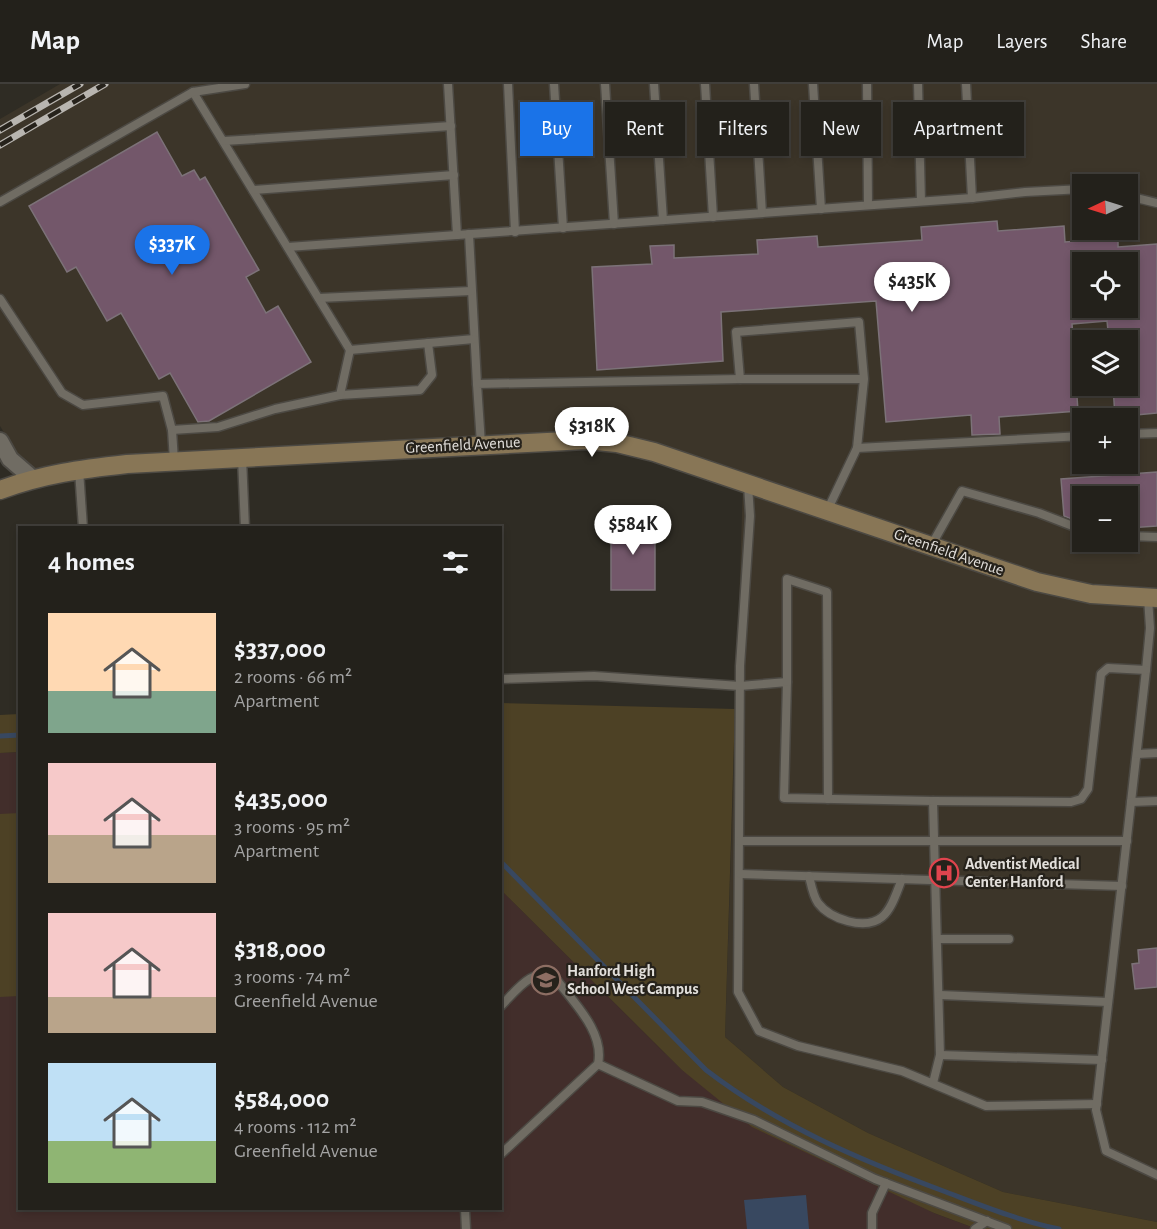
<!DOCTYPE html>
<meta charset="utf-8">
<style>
:root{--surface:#23211b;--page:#2b2924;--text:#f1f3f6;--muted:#a3a3a3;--line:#403e3a;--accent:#1a73e8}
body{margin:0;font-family:"Alegreya Sans",sans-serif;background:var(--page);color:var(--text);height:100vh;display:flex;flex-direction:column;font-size:22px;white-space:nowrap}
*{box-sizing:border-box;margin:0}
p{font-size:20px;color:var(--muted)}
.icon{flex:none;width:33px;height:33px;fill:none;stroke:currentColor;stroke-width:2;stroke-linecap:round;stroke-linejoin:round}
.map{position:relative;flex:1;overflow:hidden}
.drawer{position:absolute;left:18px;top:442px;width:484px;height:684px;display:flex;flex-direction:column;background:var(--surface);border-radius:0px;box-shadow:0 3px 9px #0003,0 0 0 2px var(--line)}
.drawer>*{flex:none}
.banner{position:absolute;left:520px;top:18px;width:546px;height:54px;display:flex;gap:12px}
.needle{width:39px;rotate:266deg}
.buttons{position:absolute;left:1072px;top:90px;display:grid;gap:12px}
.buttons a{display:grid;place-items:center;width:66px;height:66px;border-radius:0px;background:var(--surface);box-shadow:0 3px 9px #0003,0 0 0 2px var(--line);font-size:30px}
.price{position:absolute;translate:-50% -51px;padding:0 14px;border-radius:21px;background:#fff;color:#222;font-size:20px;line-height:39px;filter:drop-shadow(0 2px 3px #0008)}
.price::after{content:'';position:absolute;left:50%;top:36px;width:18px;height:14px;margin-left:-9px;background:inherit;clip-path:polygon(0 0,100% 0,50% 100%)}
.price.current{background:var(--accent);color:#fff}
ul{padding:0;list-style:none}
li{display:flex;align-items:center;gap:18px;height:150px;padding:0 30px}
li span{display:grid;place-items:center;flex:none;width:168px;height:120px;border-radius:0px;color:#555}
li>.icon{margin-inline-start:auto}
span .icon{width:72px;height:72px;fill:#fffc;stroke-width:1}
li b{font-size:26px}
h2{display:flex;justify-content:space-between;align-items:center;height:72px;padding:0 30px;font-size:26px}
.tag{padding:0 21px;border-radius:0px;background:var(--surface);box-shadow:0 3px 9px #0003,0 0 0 2px var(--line);font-size:21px;line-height:54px}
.tag.current{background:var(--accent);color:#fff}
header{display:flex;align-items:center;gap:36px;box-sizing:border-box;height:84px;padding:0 30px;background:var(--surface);border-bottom:2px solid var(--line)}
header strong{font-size:28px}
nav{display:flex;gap:33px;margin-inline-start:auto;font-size:21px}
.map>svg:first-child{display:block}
.built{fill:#3c3529;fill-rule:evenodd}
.education{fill:#422e2b}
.green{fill:#4d4125}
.water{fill:#384860}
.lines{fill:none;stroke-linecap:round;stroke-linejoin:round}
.stream{stroke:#384860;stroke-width:5}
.building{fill:#73576a;stroke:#7c7278;stroke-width:1.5;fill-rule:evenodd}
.lane-casing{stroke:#4c4943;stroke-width:11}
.street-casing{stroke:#4c4943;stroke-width:20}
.secondary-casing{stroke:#4c4943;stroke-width:21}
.lane{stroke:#706c63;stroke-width:8}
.street{stroke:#706c63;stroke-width:16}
.secondary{stroke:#887656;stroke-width:18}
.rail-casing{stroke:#b8b5b0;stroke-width:7}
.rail{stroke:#26221b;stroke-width:4.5;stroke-dasharray:14;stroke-linecap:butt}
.labels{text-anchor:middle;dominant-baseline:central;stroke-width:4.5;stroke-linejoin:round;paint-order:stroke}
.street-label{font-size:16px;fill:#e2dfdb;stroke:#26221b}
.poi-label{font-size:16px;font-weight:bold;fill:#e2dfdb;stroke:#26221b;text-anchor:start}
</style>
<header>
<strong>Map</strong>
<nav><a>Map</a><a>Layers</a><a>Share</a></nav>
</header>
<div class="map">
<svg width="1157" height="1145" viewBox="0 0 1157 1145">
<rect width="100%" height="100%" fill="#2f2c24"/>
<!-- built -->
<path class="built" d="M60,0H1157V1138L1003,1108L868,1049L783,1003L725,953L743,398L617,359L32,394L0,342V35ZM1083,100H1128V146H1083ZM1083,178H1128V224H1083ZM1083,256H1128V302H1083ZM1083,334H1128V380H1083ZM1083,412H1128V458H1083Z"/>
<!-- education -->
<polygon class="education" points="19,668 20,1125 501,1125 501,806 682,986 934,1129 977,1145 0,1145 0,669"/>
<!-- green -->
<g class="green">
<polygon points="501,619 735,625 725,953 783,1003 868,1049 1003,1108 1157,1138 1157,1145 977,1145 934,1129 752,1043 682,986 501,806"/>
<polygon points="19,630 19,668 0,669 0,631"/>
<polygon points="19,729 19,912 0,913 0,730"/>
</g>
<!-- water -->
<polygon class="water" points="806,1111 809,1145 747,1145 744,1116"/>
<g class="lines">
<!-- stream -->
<g class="stream">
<polyline points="0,652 20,651"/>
<path d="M501,778L706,986C779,1042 860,1076 946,1108C983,1122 1020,1137 1059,1145"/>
</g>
</g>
<!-- building -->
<g class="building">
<polygon points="157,48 182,92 194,86 200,96 205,93 259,186 246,193 266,229 278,222 311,278 209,337 198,338 170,289 159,295 121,229 107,237 76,183 67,188 29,122"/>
<path d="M997,137L998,147L1064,142L1065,158L1118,154V163L1157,160V329L1115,333L1113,302H1128V256H1109L1107,237L1072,240L1078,327L999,333L1000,350L972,351L971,331L886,338L876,217L721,228L723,277L597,286L592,183L652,180L650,162L674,161V174L758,170L757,156L817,152L818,163L922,156L921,143ZM1083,178H1128V224H1083Z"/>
<polygon points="1157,388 1157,442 1128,444 1128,412 1083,412 1083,435 1074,436 1064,432 1061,395"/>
<rect x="611" y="437" width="44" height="69"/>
<polygon points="1157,864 1157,903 1135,905 1132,880 1139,879 1138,866"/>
</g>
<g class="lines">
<!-- lane casing -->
<g class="lane-casing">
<g id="lane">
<polyline points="448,0 457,151 972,114 1025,108 1083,105"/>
<polyline points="508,0 515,148"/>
<polyline points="554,0 563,144"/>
<polyline points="605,0 614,140"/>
<polyline points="654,0 663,136"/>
<polyline points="705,0 713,133"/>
<polyline points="754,0 762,129"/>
<polyline points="813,0 821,125"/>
<polyline points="867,0 868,121"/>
<polyline points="918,0 921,117"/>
<polyline points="966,0 972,114"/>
<polyline points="193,8 350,266"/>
<polyline points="224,57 451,42"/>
<polyline points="253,106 454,91"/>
<polyline points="1128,112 1157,119"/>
<polyline points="0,118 193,8 245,0"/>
<polyline points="469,150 477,300"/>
<polyline points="288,163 457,151"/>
<polyline points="319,214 471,207"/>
<polyline points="0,215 62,309 83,321 163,312 172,346"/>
<polyline points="340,311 420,306 432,291 428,259"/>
<polyline points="1128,350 1157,349"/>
<polyline points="481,360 477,300 740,295"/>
<polyline points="857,364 864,295 859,238 736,248 740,295 864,295"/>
<polyline points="242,374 245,444"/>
<polyline points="174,377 172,346 218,343 275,325 340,311 350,266 474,255"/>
<polyline points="79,386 83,444"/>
<polyline points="748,401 750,432 740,582 738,908 759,947 798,962 902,987 986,1022 1097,1020"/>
<polyline points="827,427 857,364 1083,352"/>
<polyline points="1128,452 1157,453"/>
<polyline points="931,462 962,407 1039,429 1083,446"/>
<polyline points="1148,514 1150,544 1146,586 1096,1026 1106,1067 1157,1091"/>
<polyline points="501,595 594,592 740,602 787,598 784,714 933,717 940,971 933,999"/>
<polyline points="787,598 787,495 827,508 828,715"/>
<polyline points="1137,670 1157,669"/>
<polyline points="933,717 1071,718 1081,715 1088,705 1101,590 1108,584 1146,586"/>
<polyline points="1131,718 1157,717"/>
<polyline points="740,757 1127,757"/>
<polyline points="740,790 1122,802"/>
<path d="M809,792C811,800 813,812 818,819C830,835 865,847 882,833C892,825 897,807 902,795"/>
<polyline points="937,855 1009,855"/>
<polyline points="940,911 1108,918"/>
<path d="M501,922C515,908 534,880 556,895C573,918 605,948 598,980L501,1070"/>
<polyline points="940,971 1102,976"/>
<polyline points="598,980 678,1017 702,1018 754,1036 875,1095 1007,1145"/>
<polyline points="465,1125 466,1145"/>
<polyline points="872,1145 872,1129 886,1099"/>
<polyline points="975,1145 987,1137"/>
</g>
</g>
<!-- street casing -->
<g class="street-casing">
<polyline id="street" points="0,357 10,375 32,394"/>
</g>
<!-- secondary casing -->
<g class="secondary-casing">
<path id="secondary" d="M0,406C43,390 82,385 127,380L586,356L617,359L654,368L1037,498L1091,510L1157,514"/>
</g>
<!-- lane -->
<use href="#lane" class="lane"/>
<!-- street -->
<use href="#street" class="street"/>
<!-- secondary -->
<use href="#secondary" class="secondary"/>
<!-- rail casing -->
<g class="rail-casing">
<g id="rail">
<polyline points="0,46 80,0"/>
<polyline points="0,61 105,0"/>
</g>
</g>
<!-- rail -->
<use href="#rail" class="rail"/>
</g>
<!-- icons -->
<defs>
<g id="hospital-ring" transform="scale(1.5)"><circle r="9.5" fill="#26221b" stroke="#e0444e" stroke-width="1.5"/><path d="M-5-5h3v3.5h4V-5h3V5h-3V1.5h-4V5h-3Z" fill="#e0444e"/></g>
<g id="school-ring" transform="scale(1.5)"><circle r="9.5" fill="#26221b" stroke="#8d6e63" stroke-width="1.5"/><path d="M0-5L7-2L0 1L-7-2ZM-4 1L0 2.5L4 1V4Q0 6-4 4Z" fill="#8d6e63"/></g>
</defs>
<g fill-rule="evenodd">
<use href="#hospital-ring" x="944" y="789"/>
<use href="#school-ring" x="546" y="896"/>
</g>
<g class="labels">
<!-- street labels -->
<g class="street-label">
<text transform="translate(463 361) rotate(-3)">Greenfield Avenue</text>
<text transform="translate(949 468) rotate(19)">Greenfield Avenue</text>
</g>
<!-- poi labels -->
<g class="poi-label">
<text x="965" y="780">Adventist Medical<tspan x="965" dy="18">Center Hanford</tspan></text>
<text x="567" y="887">Hanford High<tspan x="567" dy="18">School West Campus</tspan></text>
</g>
</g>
</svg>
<div class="buttons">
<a><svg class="needle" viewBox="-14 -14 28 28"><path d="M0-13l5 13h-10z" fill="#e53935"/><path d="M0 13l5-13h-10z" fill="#a3a3a3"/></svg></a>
<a><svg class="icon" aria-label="locate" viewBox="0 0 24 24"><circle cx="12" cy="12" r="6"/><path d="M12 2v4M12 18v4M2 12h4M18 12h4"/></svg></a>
<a><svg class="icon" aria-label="layers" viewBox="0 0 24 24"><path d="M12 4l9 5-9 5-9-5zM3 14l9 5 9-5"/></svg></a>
<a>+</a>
<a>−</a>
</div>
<b class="price current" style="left:172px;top:192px">$337K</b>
<b class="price" style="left:912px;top:229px">$435K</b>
<b class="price" style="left:592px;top:374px">$318K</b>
<b class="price" style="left:633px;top:472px">$584K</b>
<div class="banner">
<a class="tag current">Buy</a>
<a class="tag">Rent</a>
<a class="tag">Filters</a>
<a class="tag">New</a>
<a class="tag">Apartment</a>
</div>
<section class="drawer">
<h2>4 homes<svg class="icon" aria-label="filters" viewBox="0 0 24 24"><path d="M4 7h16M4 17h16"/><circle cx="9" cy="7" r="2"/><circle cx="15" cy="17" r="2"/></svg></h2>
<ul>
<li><span style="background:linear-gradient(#ffd9b3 65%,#7fa58c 0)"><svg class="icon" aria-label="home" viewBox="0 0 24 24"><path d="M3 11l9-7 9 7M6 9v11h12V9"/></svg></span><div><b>$337,000</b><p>2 rooms · 66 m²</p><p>Apartment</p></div></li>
<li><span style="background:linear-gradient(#f6c9c9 60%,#b9a48a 0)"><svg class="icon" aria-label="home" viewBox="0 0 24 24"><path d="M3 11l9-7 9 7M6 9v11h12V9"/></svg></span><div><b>$435,000</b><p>3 rooms · 95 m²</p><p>Apartment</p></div></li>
<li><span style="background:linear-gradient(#f6c9c9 70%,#b9a48a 0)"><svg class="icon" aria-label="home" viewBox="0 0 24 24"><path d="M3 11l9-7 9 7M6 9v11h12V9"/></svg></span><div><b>$318,000</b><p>3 rooms · 74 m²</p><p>Greenfield Avenue</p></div></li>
<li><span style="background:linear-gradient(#bfe0f5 65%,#8fb573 0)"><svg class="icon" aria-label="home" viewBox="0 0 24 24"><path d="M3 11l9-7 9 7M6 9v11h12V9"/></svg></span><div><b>$584,000</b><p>4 rooms · 112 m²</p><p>Greenfield Avenue</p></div></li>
</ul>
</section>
</div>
